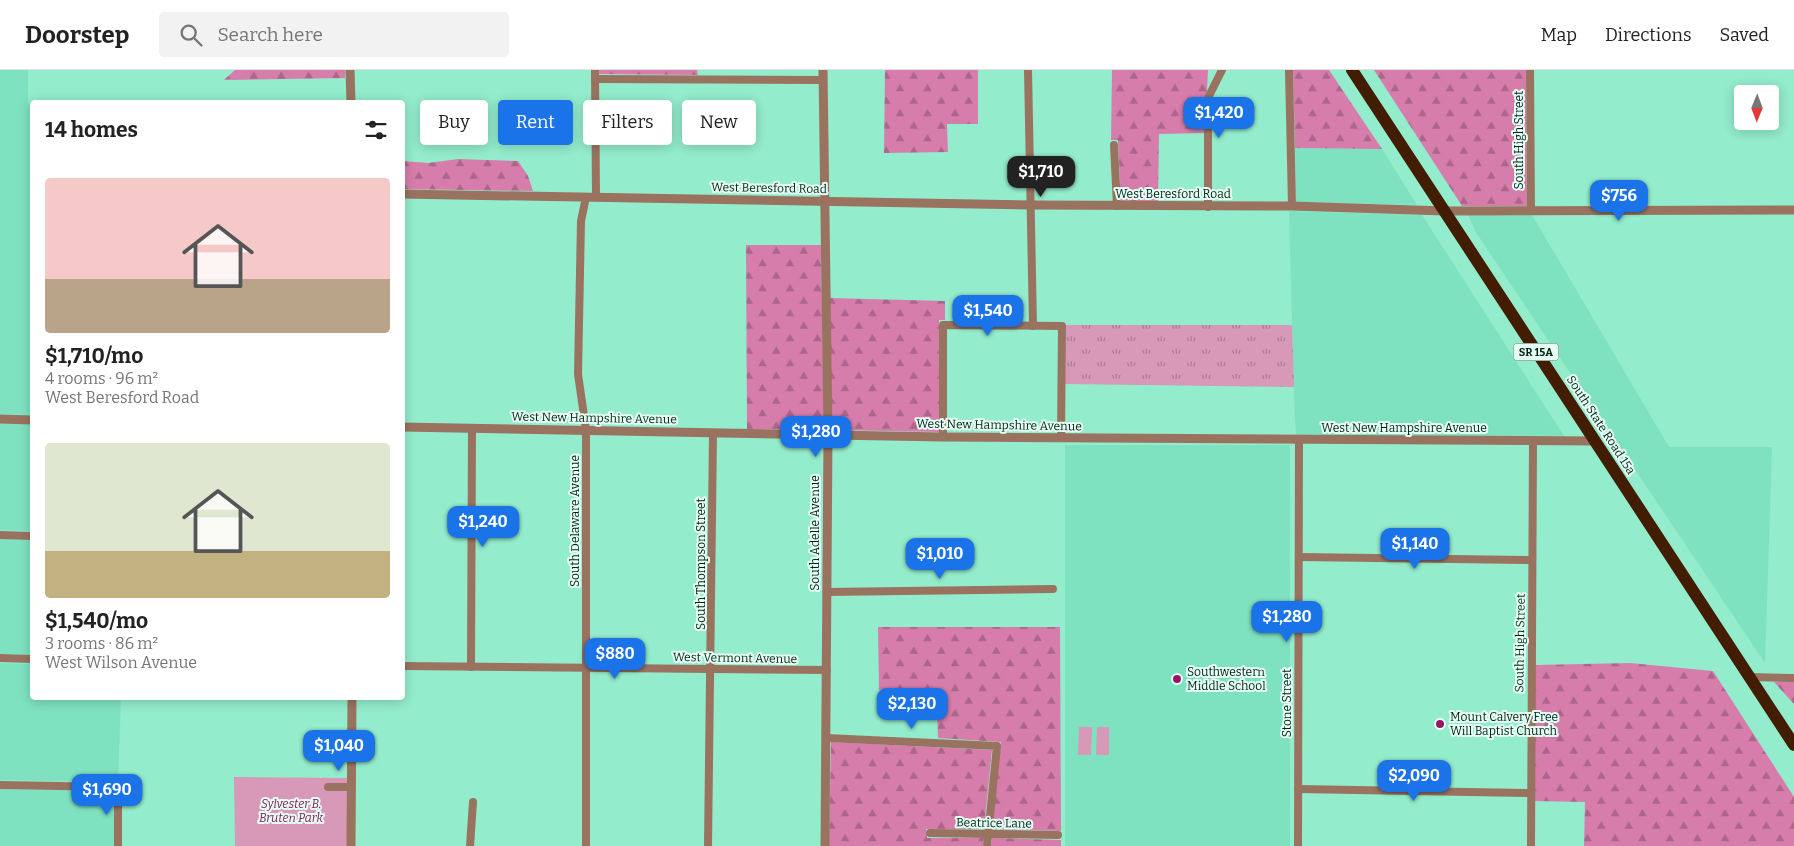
<!DOCTYPE html>
<meta charset="utf-8">
<style>
:root{--surface:#fff;--page:#f2f2f2;--text:#222;--muted:#767676;--line:#e0e0e0;--accent:#1a73e8}
body{margin:0;font-family:Bitter,serif;background:var(--page);color:var(--text);height:100vh;display:flex;flex-direction:column;font-size:19px;white-space:nowrap}
*{box-sizing:border-box;margin:0}
p{font-size:16px;color:var(--muted)}
.icon{flex:none;width:28px;height:28px;fill:none;stroke:currentColor;stroke-width:2;stroke-linecap:round;stroke-linejoin:round}
.map{position:relative;flex:1;overflow:hidden}
.panel{position:absolute;left:30px;top:30px;width:375px;height:600px;display:flex;flex-direction:column;background:var(--surface);border-radius:5px;box-shadow:0 2px 12px #0003}
.panel>*{flex:none}
.top-card{position:absolute;left:420px;top:30px;width:475px;height:45px;display:flex;gap:10px}
.needle{width:32px;rotate:181deg}
.buttons{position:absolute;left:1734px;top:15px;display:grid;gap:10px}
.buttons a{display:grid;place-items:center;width:45px;height:45px;border-radius:5px;background:var(--surface);box-shadow:0 2px 12px #0003;font-size:25px}
.price{position:absolute;translate:-50% -42px;padding:0 11px;border-radius:10px;background:var(--accent);color:#fff;font-size:16px;line-height:32px;filter:drop-shadow(0 1px 2px #0008)}
.price::after{content:'';position:absolute;left:50%;top:30px;width:15px;height:11px;margin-left:-8px;background:inherit;clip-path:polygon(0 0,100% 0,50% 100%)}
.price.current{background:#222;color:#fff}
ul{padding:0;list-style:none}
li{display:grid;align-content:center;gap:10px;height:265px;padding:0 15px}
li span{display:grid;place-items:center;height:155px;border-radius:5px;color:#555}
li>.icon{margin-inline-start:auto}
span .icon{width:90px;height:90px;fill:#fffc;stroke-width:1}
li b{font-size:21px}
h2{display:flex;justify-content:space-between;align-items:center;height:60px;padding:0 15px;font-size:21px}
.tag{padding:0 18px;border-radius:5px;background:var(--surface);box-shadow:0 2px 12px #0003;font-size:18px;line-height:45px}
.tag.current{background:var(--accent);color:#fff}
header{display:flex;align-items:center;gap:30px;box-sizing:border-box;height:70px;padding:0 25px;background:var(--surface);border-bottom:1px solid var(--line)}
header strong{font-size:24px}
nav{display:flex;gap:28px;margin-inline-start:auto;font-size:18px}
.search{width:350px;height:45px;background:var(--page);display:flex;align-items:center;gap:12px;box-sizing:border-box;padding:0 18px;border-radius:5px;color:var(--muted);font-size:19px}
.map>svg:first-child{display:block}
.built{fill:#7ee1bf}
.grass{fill:url(#grass-tufts)}
.forest{fill:url(#forest-firs)}
.park{fill:#d799b7}
.lines{fill:none;stroke-linecap:round;stroke-linejoin:round}
.minor{stroke:#99735f;stroke-width:8}
.tertiary{stroke:#99735f;stroke-width:9}
.trunk{stroke:#421d04;stroke-width:12}
.poi-dot{fill:#9a1568;stroke:#e6fff5;stroke-width:2}
.labels{text-anchor:middle;dominant-baseline:central;stroke-width:4;stroke-linejoin:round;paint-order:stroke}
.shield{fill:#e6fff5;stroke:#47635a;stroke-width:1}
.shield-label{font-size:11px;font-weight:bold;fill:#032017}
.street-label{font-size:12px;fill:#032017;stroke:#e6fff5}
.poi-label{font-size:12px;fill:#032017;stroke:#e6fff5;text-anchor:start}
.park-label{font-size:12px;font-style:italic;fill:#851a5b;stroke:#e6fff5}
</style>
<header>
<strong>Doorstep</strong>
<div class="search"><svg class="icon" aria-label="search" viewBox="0 0 24 24"><circle cx="10" cy="10" r="6"/><path d="M15 15l6 6"/></svg>Search here</div>
<nav><a>Map</a><a>Directions</a><a>Saved</a></nav>
</header>
<div class="map">
<svg width="1794" height="776" viewBox="0 0 1794 776">
<defs>
<pattern id="grass-tufts" width="24" height="20" patternUnits="userSpaceOnUse" patternTransform="scale(1.25)"><rect width="24" height="20" fill="#d799b7"/><path d="M3 7l-1-3M5 7V3M7 7l1-3M15 17l-1-3M17 17v-4M19 17l1-3" fill="none" stroke="#ac7c94"/></pattern>
<pattern id="forest-firs" width="22" height="20" patternUnits="userSpaceOnUse" patternTransform="scale(1.25)"><rect width="22" height="20" fill="#d77dab"/><path d="M5 1l3.5 6h-7zM16 11l3.5 6h-7z" fill="#ac668a"/></pattern>
</defs>
<rect width="100%" height="100%" fill="#93eccc"/>
<!-- built -->
<g class="built">
<polygon points="0,0 28,0 28,33 32,34 32,345 0,344"/>
<polygon points="1295,78 1382,79 1417,135 1296,132"/>
<polygon points="1289,141 1422,145 1564,366 1296,365 1294,326"/>
<polygon points="1468,145 1532,145 1669,377 1772,377 1765,593 1477,164"/>
<polygon points="0,353 32,354 32,461 0,460"/>
<rect x="1065" y="375" width="225" height="401"/>
<polygon points="0,469 32,470 32,585 0,584"/>
<polygon points="0,593 32,594 32,628 121,628 118,712 0,710"/>
<polygon points="0,719 114,721 114,776 0,776"/>
</g>
<!-- grass -->
<polygon class="grass" points="1066,255 1292,255 1294,317 1065,314"/>
<!-- forest -->
<g class="forest">
<polygon points="235,0 345,0 345,8 224,10"/>
<polygon points="599,0 697,0 698,5 599,4"/>
<polygon points="885,0 978,0 978,54 947,54 948,82 884,83"/>
<polygon points="1112,0 1208,0 1207,21 1204,28 1204,63 1159,64 1158,132 1121,131 1118,70 1111,70"/>
<polygon points="1293,0 1329,0 1382,79 1295,78"/>
<polygon points="1374,0 1526,0 1527,136 1462,136"/>
<polygon points="458,89 518,91 528,106 533,121 403,119 403,91 428,93"/>
<polygon points="746,175 821,175 824,360 747,359"/>
<polygon points="829,228 945,231 945,250 939,250 939,362 832,360"/>
<polygon points="878,557 1060,557 1061,761 992,759 1001,672 938,668 936,618 879,620"/>
<polygon points="1630,593 1713,601 1794,727 1794,776 1584,776 1585,732 1534,731 1535,595"/>
<polygon points="1774,612 1794,612 1794,634"/>
<polygon points="831,672 992,680 984,759 926,759 927,768 984,768 983,776 829,776"/>
<polygon points="992,768 1061,770 1061,776 991,776"/>
</g>
<!-- park -->
<g class="park">
<polygon points="1079,657 1092,657 1091,685 1078,685"/>
<polygon points="1097,657 1109,657 1109,685 1096,685"/>
<polygon points="234,707 348,708 347,776 235,776"/>
</g>
<g class="lines">
<!-- minor -->
<g class="minor">
<polyline points="595,0 596,127"/>
<polyline points="1028,0 1033,256"/>
<polyline points="1289,0 1292,136"/>
<polyline points="1530,0 1531,141"/>
<polyline points="595,9 823,10"/>
<polyline points="1114,75 1117,136"/>
<polyline points="1208,137 1208,28 1222,0"/>
<polyline points="943,367 943,255 1062,256 1061,368"/>
<polyline points="0,465 32,466"/>
<polyline points="1299,487 1532,490"/>
<polyline points="827,522 1053,519"/>
<polyline points="0,588 32,589"/>
<polyline points="402,596 827,600"/>
<polyline points="471,597 472,358"/>
<polyline points="1750,607 1794,608"/>
<polyline points="827,668 997,676 987,776"/>
<polyline points="0,715 118,717 118,776"/>
<polyline points="328,717 351,717"/>
<polyline points="1298,719 1530,723"/>
<polyline points="930,763 1058,765"/>
<polyline points="470,776 473,732"/>
<polyline points="586,776 586,360 578,304 581,151 586,127"/>
<polyline points="708,776 713,363"/>
<polyline points="1298,776 1299,370"/>
<polyline points="1531,776 1533,371"/>
</g>
<!-- tertiary -->
<g class="tertiary">
<polyline points="350,0 351,32"/>
<polyline points="823,0 828,365 825,776"/>
<polyline points="402,124 1030,135 1292,136 1444,141 1794,140"/>
<polyline points="0,349 32,350"/>
<polyline points="402,357 943,367 1595,371"/>
<polyline points="351,776 352,628"/>
</g>
<!-- trunk -->
<polyline class="trunk" points="1352,0 1794,675"/>
</g>
<!-- markers -->
<g class="poi-dot">
<circle cx="1177" cy="609" r="5"/>
<circle cx="1440" cy="654" r="5"/>
</g>
<g class="labels">
<!-- shield labels -->
<rect class="shield" x="1513.5" y="273.5" width="45" height="17" rx="4"/>
<g class="shield-label">
<text x="1536" y="282">SR 15A</text>
</g>
<!-- street labels -->
<g class="street-label">
<text transform="translate(1519 70) rotate(-90)">South High Street</text>
<text transform="translate(769 118) rotate(1)">West Beresford Road</text>
<text x="1173" y="124">West Beresford Road</text>
<text transform="translate(594 348) rotate(1)">West New Hampshire Avenue</text>
<text transform="translate(999 355) rotate(1)">West New Hampshire Avenue</text>
<text transform="translate(1601 355) rotate(57)">South State Road 15a</text>
<text x="1404" y="358">West New Hampshire Avenue</text>
<text transform="translate(575 451) rotate(-90)">South Delaware Avenue</text>
<text transform="translate(815 463) rotate(-90)">South Adelle Avenue</text>
<text transform="translate(701 494) rotate(-90)">South Thompson Street</text>
<text transform="translate(1520 573) rotate(-89)">South High Street</text>
<text transform="translate(735 588) rotate(1)">West Vermont Avenue</text>
<text transform="translate(1287 633) rotate(-90)">Stone Street</text>
<text transform="translate(994 753) rotate(1)">Beatrice Lane</text>
</g>
<!-- poi labels -->
<g class="poi-label">
<text x="1187" y="602">Southwestern<tspan x="1187" dy="14">Middle School</tspan></text>
<text x="1450" y="647">Mount Calvery Free<tspan x="1450" dy="14">Will Baptist Church</tspan></text>
</g>
<!-- park labels -->
<g class="park-label">
<text x="291" y="734">Sylvester B.<tspan x="291" dy="14">Bruten Park</tspan></text>
</g>
</g>
</svg>
<div class="buttons">
<a><svg class="needle" viewBox="-14 -14 28 28"><path d="M0-13l5 13h-10z" fill="#e53935"/><path d="M0 13l5-13h-10z" fill="#767676"/></svg></a>
</div>
<b class="price" style="left:1219px;top:69px">$1,420</b>
<b class="price current" style="left:1041px;top:128px">$1,710</b>
<b class="price" style="left:1619px;top:152px">$756</b>
<b class="price" style="left:988px;top:267px">$1,540</b>
<b class="price" style="left:816px;top:388px">$1,280</b>
<b class="price" style="left:483px;top:478px">$1,240</b>
<b class="price" style="left:1415px;top:500px">$1,140</b>
<b class="price" style="left:940px;top:510px">$1,010</b>
<b class="price" style="left:1287px;top:573px">$1,280</b>
<b class="price" style="left:615px;top:610px">$880</b>
<b class="price" style="left:912px;top:660px">$2,130</b>
<b class="price" style="left:339px;top:702px">$1,040</b>
<b class="price" style="left:1414px;top:732px">$2,090</b>
<b class="price" style="left:107px;top:746px">$1,690</b>
<div class="top-card">
<a class="tag">Buy</a>
<a class="tag current">Rent</a>
<a class="tag">Filters</a>
<a class="tag">New</a>
</div>
<section class="panel">
<h2>14 homes<svg class="icon" aria-label="filters" viewBox="0 0 24 24"><path d="M4 7h16M4 17h16"/><circle cx="9" cy="7" r="2"/><circle cx="15" cy="17" r="2"/></svg></h2>
<ul>
<li><span style="background:linear-gradient(#f6c9c9 65%,#b9a48a 0)"><svg class="icon" aria-label="home" viewBox="0 0 24 24"><path d="M3 11l9-7 9 7M6 9v11h12V9"/></svg></span><div><b>$1,710/mo</b><p>4 rooms · 96 m²</p><p>West Beresford Road</p></div></li>
<li><span style="background:linear-gradient(#dfe7d0 70%,#c2b280 0)"><svg class="icon" aria-label="home" viewBox="0 0 24 24"><path d="M3 11l9-7 9 7M6 9v11h12V9"/></svg></span><div><b>$1,540/mo</b><p>3 rooms · 86 m²</p><p>West Wilson Avenue</p></div></li>
</ul>
</section>
</div>
